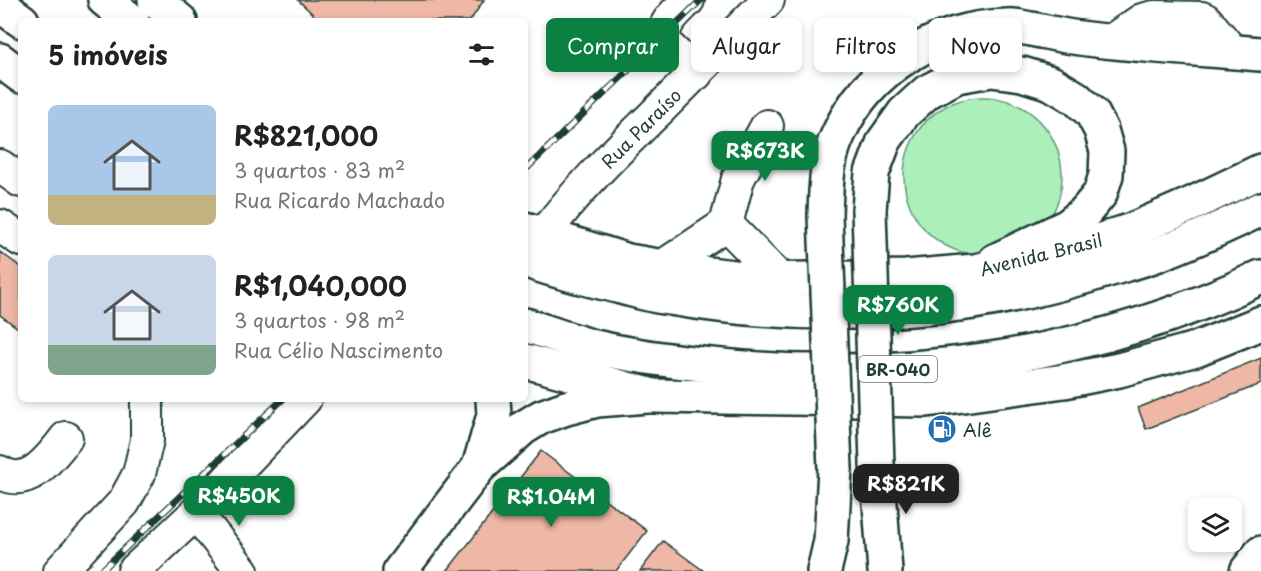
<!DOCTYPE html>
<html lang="pt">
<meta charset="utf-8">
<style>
:root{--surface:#fff;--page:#f6f6f6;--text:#222;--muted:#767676;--accent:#0b8043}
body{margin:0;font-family:"Playpen Sans",sans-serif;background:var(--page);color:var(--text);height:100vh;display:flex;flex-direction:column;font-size:22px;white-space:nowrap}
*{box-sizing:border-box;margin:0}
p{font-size:20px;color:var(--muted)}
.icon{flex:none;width:33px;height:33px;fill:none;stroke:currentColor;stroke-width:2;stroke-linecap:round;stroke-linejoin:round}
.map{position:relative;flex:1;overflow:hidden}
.sheet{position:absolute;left:18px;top:18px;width:510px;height:384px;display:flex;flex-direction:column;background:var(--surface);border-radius:9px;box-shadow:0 3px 9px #0003}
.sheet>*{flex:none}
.guide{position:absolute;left:546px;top:18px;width:570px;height:54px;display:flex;gap:12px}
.controls{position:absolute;left:1188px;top:498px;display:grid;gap:12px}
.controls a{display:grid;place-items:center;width:54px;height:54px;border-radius:9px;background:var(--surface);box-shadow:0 3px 9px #0003;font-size:30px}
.price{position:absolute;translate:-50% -51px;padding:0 14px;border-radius:12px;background:var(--accent);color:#fff;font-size:20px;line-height:39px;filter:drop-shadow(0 2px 3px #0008)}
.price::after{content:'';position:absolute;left:50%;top:36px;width:18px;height:14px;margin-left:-9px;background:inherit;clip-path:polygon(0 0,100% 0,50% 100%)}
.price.on{background:#222;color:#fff}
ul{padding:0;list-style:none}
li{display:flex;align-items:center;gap:18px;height:150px;padding:0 30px}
li span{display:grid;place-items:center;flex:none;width:168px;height:120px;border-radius:9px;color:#555}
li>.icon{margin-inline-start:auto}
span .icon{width:72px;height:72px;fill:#fffc;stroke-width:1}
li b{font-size:26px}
h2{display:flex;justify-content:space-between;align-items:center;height:72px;padding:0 30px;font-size:26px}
.chip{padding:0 21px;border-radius:9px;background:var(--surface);box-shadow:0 3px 9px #0003;font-size:21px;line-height:54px}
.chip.on{background:var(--accent);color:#fff}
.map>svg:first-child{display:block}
.green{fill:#abf0bb;stroke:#659678;stroke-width:1.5}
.building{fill:#efb7a5;stroke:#1f3d34;stroke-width:1.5}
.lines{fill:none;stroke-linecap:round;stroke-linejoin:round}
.minor-casing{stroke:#1f3d34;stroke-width:36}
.major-casing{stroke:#1f3d34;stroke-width:38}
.highway-casing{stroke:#1f3d34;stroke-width:38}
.minor{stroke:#fff;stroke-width:32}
.major{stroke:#fff;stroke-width:33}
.highway{stroke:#fff;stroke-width:33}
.rail-casing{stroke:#1f3d34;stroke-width:7}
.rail{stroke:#fff;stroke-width:4.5;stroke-dasharray:14;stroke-linecap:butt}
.major-bridge-casing{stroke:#1f3d34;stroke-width:38;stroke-linecap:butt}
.major-bridge{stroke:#fff;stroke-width:33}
.labels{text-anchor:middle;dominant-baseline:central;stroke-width:4.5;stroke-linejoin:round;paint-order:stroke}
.shield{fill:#fff;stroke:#627771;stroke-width:1.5}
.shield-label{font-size:16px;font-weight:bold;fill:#1f3d34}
.street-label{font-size:18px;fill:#1f3d34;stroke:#fff}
.poi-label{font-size:18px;fill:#1f3d34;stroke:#fff;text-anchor:start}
</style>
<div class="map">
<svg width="1261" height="571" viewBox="0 0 1261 571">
<rect width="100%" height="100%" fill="#fff"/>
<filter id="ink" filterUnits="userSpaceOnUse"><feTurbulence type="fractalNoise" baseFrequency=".0167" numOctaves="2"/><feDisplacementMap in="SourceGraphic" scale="12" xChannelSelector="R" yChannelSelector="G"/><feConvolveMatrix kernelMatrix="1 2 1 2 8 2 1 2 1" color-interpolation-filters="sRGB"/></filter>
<g filter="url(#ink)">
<!-- green -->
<circle class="green" cx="983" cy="176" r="79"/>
<!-- building -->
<g class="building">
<polygon points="298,0 484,0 470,21 320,21"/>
<polygon points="0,252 21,267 21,330 0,315"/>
<polygon points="1261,358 1261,384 1146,429 1138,408"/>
<polygon points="541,451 647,531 616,571 447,571"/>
<polygon points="663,541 704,571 640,571"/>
</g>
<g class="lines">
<!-- minor casing -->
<g class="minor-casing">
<g id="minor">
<path d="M688,0C676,13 657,26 667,45L696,74"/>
<polyline points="1111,41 1142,20 1154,17 1202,18 1206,20 1233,52"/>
<polyline points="0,166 21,181"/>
<polyline points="726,224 738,179 767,126"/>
<polyline points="0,226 21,240"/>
<path d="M543,235C578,188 620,148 661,108C697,72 732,36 768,0"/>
<polyline points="662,267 726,224 781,280"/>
<path d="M0,472C28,490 51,457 66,438"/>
<polyline points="196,513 242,571"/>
<polyline points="60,571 124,502 139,474 147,440 147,399"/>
<polyline points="134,571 196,513 305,399"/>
</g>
</g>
<!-- major casing -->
<g class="major-casing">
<g id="major">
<polyline points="869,210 872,173 884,141 904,113 927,92 957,76 991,70 1022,74 1051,83 1076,98 1092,113 1101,130 1107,151 1106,175 1100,194 1085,212 1068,226 995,261"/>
<path d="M825,215C826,188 826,160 838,135C867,69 937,27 1008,26C1015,25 1023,28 1031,29C1047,32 1063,36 1080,38C1140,46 1201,49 1261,54"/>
<polyline points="877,464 885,571"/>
<polyline points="479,467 494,415 493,399"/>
<polyline points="400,571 479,467 523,428 541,417 566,408 597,400 648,396"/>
<polyline points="824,571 831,541 835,469"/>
<polyline points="1247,571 1261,553"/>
</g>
</g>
<!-- highway casing -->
<g class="highway-casing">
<g id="highway">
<polyline points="105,0 132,21"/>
<polyline points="155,0 180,21"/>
<polyline points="0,5 22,21"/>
<polyline points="0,60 21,76"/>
<polyline points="525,229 628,261 700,273 759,280 906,277 975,271 1068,251 1132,230 1194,203 1261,171"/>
<path d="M525,260C556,272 589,279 621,287C637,291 653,296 670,298C753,312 839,316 923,308C986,303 1054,287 1114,268C1130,263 1146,259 1161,253C1195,240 1228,225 1261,209"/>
<path d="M525,325C548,332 571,341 595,347C633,356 672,361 711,365C899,385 1090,358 1261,277"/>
<polyline points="525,361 653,396 927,400 1064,381 1119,370 1196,349 1261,323"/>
</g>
</g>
<!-- minor -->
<use href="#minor" class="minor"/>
<!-- major -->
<use href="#major" class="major"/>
<!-- highway -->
<use href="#highway" class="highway"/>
<!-- rail casing -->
<g class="rail-casing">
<g id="rail">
<polyline points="525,170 701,0"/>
<polyline points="101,571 283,399"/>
</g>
</g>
<!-- rail -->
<use href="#rail" class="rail"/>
<!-- major-bridge casing -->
<g class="major-bridge-casing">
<g id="major-bridge">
<polyline points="869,210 877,464"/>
<polyline points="825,215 835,469"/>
</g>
</g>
<!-- major-bridge -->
<use href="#major-bridge" class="major-bridge"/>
</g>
</g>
<!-- icons -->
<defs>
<g id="fuel-disc" transform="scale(1.5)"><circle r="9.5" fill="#1f6fb2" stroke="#fff"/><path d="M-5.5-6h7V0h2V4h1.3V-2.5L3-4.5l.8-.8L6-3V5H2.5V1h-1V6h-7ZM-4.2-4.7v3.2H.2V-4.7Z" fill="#fff"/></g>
</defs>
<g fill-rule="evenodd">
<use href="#fuel-disc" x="942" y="429"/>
</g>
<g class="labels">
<!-- shield labels -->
<rect class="shield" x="859" y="356" width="78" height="26" rx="4.5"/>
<g class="shield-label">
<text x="898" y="369">BR-040</text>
</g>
<!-- street labels -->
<g class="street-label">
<text transform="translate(641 128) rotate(-45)">Rua Paraíso</text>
<text transform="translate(1041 254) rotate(-14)">Avenida Brasil</text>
</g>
<!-- poi labels -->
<g class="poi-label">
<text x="963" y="429">Alê</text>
</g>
</g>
</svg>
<div class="controls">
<a><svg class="icon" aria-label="layers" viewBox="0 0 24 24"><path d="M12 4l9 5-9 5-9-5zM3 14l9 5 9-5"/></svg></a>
</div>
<b class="price" style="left:765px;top:182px">R$673K</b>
<b class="price" style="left:898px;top:336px">R$760K</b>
<b class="price on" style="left:906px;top:515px">R$821K</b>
<b class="price" style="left:239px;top:527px">R$450K</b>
<b class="price" style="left:551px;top:528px">R$1.04M</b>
<div class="guide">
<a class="chip on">Comprar</a>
<a class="chip">Alugar</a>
<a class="chip">Filtros</a>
<a class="chip">Novo</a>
</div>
<section class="sheet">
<h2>5 imóveis<svg class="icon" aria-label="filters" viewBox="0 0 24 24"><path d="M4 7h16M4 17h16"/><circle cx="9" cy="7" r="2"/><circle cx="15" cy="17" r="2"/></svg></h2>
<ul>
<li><span style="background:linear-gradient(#a9c7e8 75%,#c2b280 0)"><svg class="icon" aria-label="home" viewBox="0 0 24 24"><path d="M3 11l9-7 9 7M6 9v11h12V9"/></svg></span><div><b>R$821,000</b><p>3 quartos · 83 m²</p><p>Rua Ricardo Machado</p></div></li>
<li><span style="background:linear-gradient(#c9d6e8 75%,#7fa58c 0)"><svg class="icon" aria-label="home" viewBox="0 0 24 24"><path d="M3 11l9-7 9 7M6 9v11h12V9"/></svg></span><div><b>R$1,040,000</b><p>3 quartos · 98 m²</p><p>Rua Célio Nascimento</p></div></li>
</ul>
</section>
</div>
